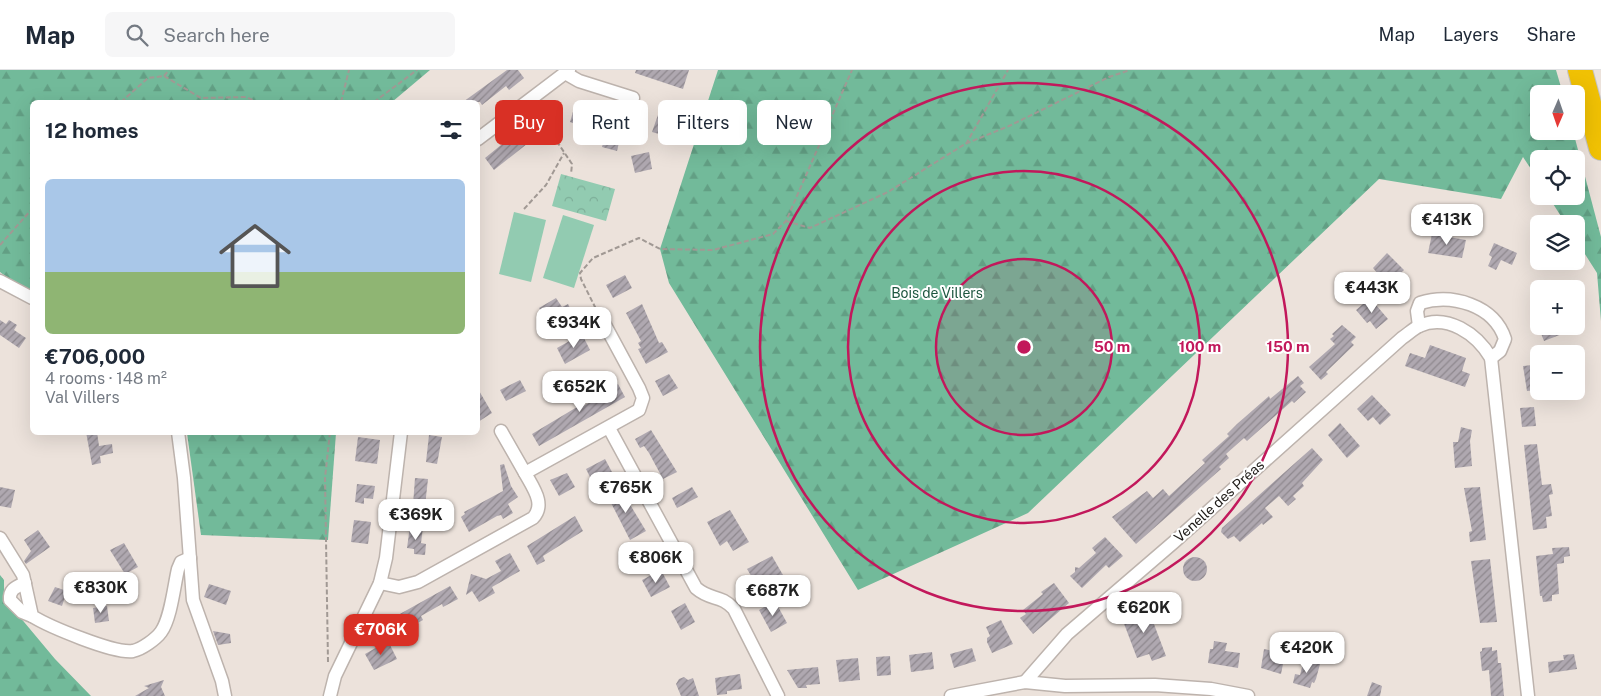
<!DOCTYPE html>
<meta charset="utf-8">
<style>
:root{--surface:#fff;--page:#f6f6f7;--text:#1f2937;--muted:#747a83;--line:#e0e1e3;--accent:#d93025}
body{margin:0;font-family:"Public Sans",sans-serif;background:var(--page);color:var(--text);height:100vh;display:flex;flex-direction:column;font-size:19px;white-space:nowrap}
*{box-sizing:border-box;margin:0}
p{font-size:16px;color:var(--muted)}
.icon{flex:none;width:28px;height:28px;fill:none;stroke:currentColor;stroke-width:2;stroke-linecap:round;stroke-linejoin:round}
.map{position:relative;flex:1;overflow:hidden}
.side{position:absolute;left:30px;top:30px;width:450px;height:335px;display:flex;flex-direction:column;background:var(--surface);border-radius:8px;box-shadow:0 5px 20px #0002}
.side>*{flex:none}
.banner{position:absolute;left:495px;top:30px;width:475px;height:45px;display:flex;gap:10px}
.needle{width:32px;rotate:182deg}
.fabs{position:absolute;left:1530px;top:15px;display:grid;gap:10px}
.fabs a{display:grid;place-items:center;width:55px;height:55px;border-radius:8px;background:var(--surface);box-shadow:0 5px 20px #0002;font-size:25px}
.price{position:absolute;translate:-50% -42px;padding:0 11px;border-radius:10px;background:#fff;color:#222;font-size:16px;line-height:32px;filter:drop-shadow(0 1px 2px #0008)}
.price::after{content:'';position:absolute;left:50%;top:30px;width:15px;height:11px;margin-left:-8px;background:inherit;clip-path:polygon(0 0,100% 0,50% 100%)}
.price.on{background:var(--accent);color:#fff}
ul{padding:0;list-style:none}
li{display:grid;align-content:center;gap:10px;height:265px;padding:0 15px}
li+li{border-top:1px solid var(--line)}
li span{display:grid;place-items:center;height:155px;border-radius:8px;color:#555}
li>.icon{margin-inline-start:auto}
span .icon{width:90px;height:90px;fill:#fffc;stroke-width:1}
li b{font-size:21px}
h2{display:flex;justify-content:space-between;align-items:center;height:60px;padding:0 15px;font-size:21px}
.pill{padding:0 18px;border-radius:8px;background:var(--surface);box-shadow:0 5px 20px #0002;font-size:18px;line-height:45px}
.pill.on{background:var(--accent);color:#fff}
header{display:flex;align-items:center;gap:30px;box-sizing:border-box;height:70px;padding:0 25px;background:var(--surface);border-bottom:1px solid var(--line)}
header strong{font-size:24px}
nav{display:flex;gap:28px;margin-inline-start:auto;font-size:18px}
.search{width:350px;height:45px;background:var(--page);display:flex;align-items:center;gap:12px;box-sizing:border-box;padding:0 18px;border-radius:8px;color:var(--muted);font-size:19px}
.map>svg:first-child{display:block}
.forest{fill:url(#forest-firs)}
.park{fill:url(#park-crowns)}
.pitch{fill:#92cbb1}
.building{fill:url(#building-hatch)}
.lines{fill:none;stroke-linecap:round;stroke-linejoin:round}
.minor-casing{stroke:#bdb3ad;stroke-width:15}
.motorway-casing{stroke:#c4c3c3;stroke-width:26}
.path{stroke:#a19994;stroke-width:2;stroke-dasharray:5 2.5;stroke-linecap:butt}
.minor{stroke:#fff;stroke-width:12}
.motorway{stroke:#f0c104;stroke-width:24}
.ring{fill:none;stroke:#c2185b;stroke-width:2.5}
.labels{text-anchor:middle;dominant-baseline:central;stroke-width:4;stroke-linejoin:round;paint-order:stroke}
.park-label{font-size:14px;fill:#1d563f;stroke:#fff}
.street-label{font-size:14px;fill:#1d1a17;stroke:#fff}
.centre{fill:#c2185b;stroke:#fff;stroke-width:2.5}
.ring-label{font-size:15px;text-anchor:middle;font-weight:bold;fill:#c2185b;stroke:#fff;stroke-width:4;stroke-linejoin:round;paint-order:stroke}
</style>
<header>
<strong>Map</strong>
<div class="search"><svg class="icon" aria-label="search" viewBox="0 0 24 24"><circle cx="10" cy="10" r="6"/><path d="M15 15l6 6"/></svg>Search here</div>
<nav><a>Map</a><a>Layers</a><a>Share</a></nav>
</header>
<div class="map">
<svg width="1601" height="626" viewBox="0 0 1601 626">
<defs>
<pattern id="forest-firs" width="22" height="20" patternUnits="userSpaceOnUse" patternTransform="scale(1.25)"><rect width="22" height="20" fill="#72ba9a"/><path d="M5 1l3.5 6h-7zM16 11l3.5 6h-7z" fill="#629f84"/></pattern>
<pattern id="park-crowns" width="20" height="18" patternUnits="userSpaceOnUse" patternTransform="scale(1.25)"><rect width="20" height="18" fill="#92cbb1"/><path d="M2 6a3 3 0 1 1 6 0M12 15a3 3 0 1 1 6 0" fill="none" stroke="#7dae98"/></pattern>
<pattern id="building-hatch" width="6" height="6" patternUnits="userSpaceOnUse" patternTransform="scale(1.25)"><rect width="6" height="6" fill="#afa8b0"/><path d="M-1 1l2-2M0 6l6-6M5 7l2-2" fill="none" stroke="#8e888e"/></pattern>
</defs>
<rect width="100%" height="100%" fill="#ece2db"/>
<!-- forest -->
<g class="forest">
<polygon points="0,0 430,0 392,32 32,32 32,221 17,215 0,202"/>
<polygon points="718,0 1556,0 1563,24 1539,24 1539,61 1573,61 1601,167 1601,251 1597,203 1576,170 1576,154 1566,154 1548,126 1576,126 1576,89 1539,89 1539,111 1523,87 1501,129 1379,109 1028,443 858,520 669,213 660,179"/>
<polygon points="187,363 336,363 328,470 201,465"/>
<polygon points="0,505 4,510 4,528 55,589 91,626 0,626"/>
</g>
<!-- park -->
<polygon class="park" points="561,104 615,119 606,151 552,136"/>
<!-- pitch -->
<g class="pitch">
<polygon points="514,142 546,150 531,212 499,204"/>
<polygon points="563,145 594,155 574,218 543,208"/>
</g>
<!-- building -->
<g class="building">
<polygon points="507,0 518,0 524,8 509,20 506,16 482,35 480,32 463,32"/>
<polygon points="636,0 689,0 683,19 635,3"/>
<polygon points="575,35 589,39 583,57 570,52"/>
<polygon points="658,45 672,49 666,66 652,62"/>
<polygon points="609,52 623,56 617,81 602,77"/>
<polygon points="528,53 537,66 494,100 485,88"/>
<polygon points="649,82 652,99 635,103 631,86"/>
<polygon points="1432,164 1466,170 1462,188 1428,183"/>
<polygon points="1494,173 1517,183 1512,195 1501,190 1496,200 1488,196 1492,187 1489,185"/>
<polygon points="1387,183 1404,200 1387,215 1373,198"/>
<polygon points="625,205 632,218 613,228 606,215"/>
<polygon points="556,228 562,237 568,234 574,246 552,258 539,238"/>
<polygon points="1370,228 1388,249 1376,259 1370,251 1367,253 1356,240"/>
<polygon points="642,234 659,273 662,272 668,282 646,294 638,279 641,278 638,273 641,271 626,243"/>
<polygon points="0,250 6,254 9,250 17,255 14,260 26,268 19,278 0,265"/>
<polygon points="1342,255 1356,267 1351,272 1354,275 1326,302 1328,304 1321,310 1309,297 1335,274 1330,269 1334,266 1332,264"/>
<polygon points="1538,256 1579,256 1580,257 1544,271"/>
<polygon points="582,264 590,280 565,294 557,278"/>
<polygon points="1430,275 1466,288 1462,301 1470,304 1465,317 1405,296 1410,283 1425,288"/>
<polygon points="1539,294 1539,320 1527,321 1523,296"/>
<polygon points="669,304 678,318 663,326 655,311"/>
<polygon points="1298,306 1304,313 1300,316 1306,322 1294,333 1292,331 1247,371 1244,368 1226,384 1229,388 1219,397 1221,399 1136,474 1112,447 1147,421 1153,428 1163,419 1169,426 1205,393 1202,390 1229,366 1227,364 1237,354 1269,326 1270,329"/>
<polygon points="520,310 526,321 506,331 500,320"/>
<polygon points="608,310 613,317 618,314 625,327 539,376 532,364 577,337 578,339 601,326 596,317"/>
<polygon points="478,319 492,343 478,352"/>
<polygon points="1372,325 1391,345 1380,355 1373,347 1368,351 1357,339"/>
<polygon points="1534,337 1536,356 1522,357 1520,338"/>
<polygon points="1340,353 1360,376 1347,388 1328,365"/>
<polygon points="1461,357 1472,360 1470,371 1472,396 1455,398 1453,372 1458,372"/>
<polygon points="651,360 677,402 663,409 649,383 644,376 640,378 635,369"/>
<polygon points="86,362 97,362 99,376 112,374 113,383 100,386 101,393 92,395"/>
<polygon points="429,365 442,367 437,394 426,392"/>
<polygon points="358,367 380,370 377,394 355,391"/>
<polygon points="1537,374 1542,415 1551,414 1553,424 1549,425 1552,446 1546,447 1547,458 1533,460 1524,375"/>
<polygon points="1312,378 1323,390 1302,413 1304,416 1293,426 1296,429 1288,436 1279,426 1265,438 1273,447 1263,455 1262,453 1240,472 1234,466 1228,469 1221,462 1222,458"/>
<polygon points="605,389 612,402 593,413 586,399"/>
<polygon points="504,394 511,416 518,427 508,434 513,443 503,449 501,445 497,446 469,462 461,447 465,444 464,442 503,421 500,395"/>
<polygon points="567,403 575,417 559,426 550,410"/>
<polygon points="415,408 428,409 425,436 413,435"/>
<polygon points="357,414 375,416 373,429 364,428 364,434 355,432"/>
<polygon points="0,417 15,420 11,438 0,436"/>
<polygon points="692,417 698,427 677,438 672,428"/>
<polygon points="1480,417 1486,470 1470,472 1469,462 1472,461 1464,418"/>
<polygon points="620,418 646,461 630,470 607,425"/>
<polygon points="730,440 749,472 733,481 727,471 720,476 707,452"/>
<polygon points="575,446 583,461 543,486 545,491 537,495 527,476"/>
<polygon points="354,450 371,452 368,474 351,472"/>
<polygon points="410,456 423,457 421,473 426,474 425,485 414,484 414,479 407,478"/>
<polygon points="38,460 50,477 26,494 24,491 31,481 24,470"/>
<polygon points="1105,467 1123,486 1109,498 1106,495 1082,518 1070,506 1075,502 1075,497 1079,498 1096,483 1092,478"/>
<polygon points="124,473 138,497 125,504 110,480"/>
<polygon points="1569,477 1570,486 1564,487 1564,493 1557,494 1559,524 1552,525 1552,531 1543,532 1542,526 1540,526 1536,486 1553,484 1552,478"/>
<polygon points="510,483 520,501 492,517 495,523 479,532 472,521 466,525 471,504 486,509 501,501 495,491"/>
<polygon points="772,486 783,505 759,519 747,499"/>
<circle cx="1195" cy="499" r="12"/>
<polygon points="1490,489 1497,552 1480,553 1471,491"/>
<polygon points="661,500 670,517 651,527 642,510"/>
<polygon points="1054,513 1069,533 1033,564 1020,548 1026,544 1023,540 1043,524 1041,522"/>
<polygon points="209,514 231,521 226,535 204,527"/>
<polygon points="450,516 458,529 443,537 442,534 421,546 423,550 407,559 406,556 400,559 396,550 400,548 398,545"/>
<polygon points="55,517 67,521 62,536 48,531"/>
<polygon points="775,531 787,553 771,562 759,540"/>
<polygon points="685,533 695,552 681,560 671,541"/>
<polygon points="1146,533 1166,586 1152,591 1149,584 1137,588 1123,551 1135,546 1133,538"/>
<polygon points="107,536 109,551 95,553 93,538"/>
<polygon points="1001,550 1013,574 992,583 987,572 987,568 990,566 986,557"/>
<polygon points="213,561 230,564 231,573 218,575"/>
<polygon points="388,571 397,589 374,600 365,584"/>
<polygon points="1214,571 1227,573 1225,581 1240,583 1238,598 1208,593 1210,579 1213,579"/>
<polygon points="1492,577 1492,581 1497,580 1498,593 1501,593 1504,626 1491,626 1489,600 1482,601 1480,582 1482,581 1482,578"/>
<polygon points="972,578 976,591 954,598 950,584"/>
<polygon points="1264,579 1277,582 1276,587 1284,589 1281,604 1261,598"/>
<polygon points="932,582 934,599 911,602 909,585"/>
<polygon points="1574,584 1577,599 1549,603 1548,592 1564,590 1563,585"/>
<polygon points="890,586 891,605 877,606 876,587"/>
<polygon points="858,588 860,610 839,612 836,590"/>
<polygon points="1304,590 1320,594 1316,609 1314,613 1312,612 1310,618 1293,613 1295,604 1300,605"/>
<polygon points="818,597 820,614 806,615 807,618 798,618 787,600"/>
<polygon points="740,604 742,619 727,621 727,624 717,625 715,608"/>
<polygon points="684,607 688,610 693,608 699,626 681,626 676,614 679,609"/>
<polygon points="164,610 161,617 165,626 135,626 149,618 144,616"/>
<polygon points="1372,612 1382,616 1380,626 1367,626"/>
</g>
<g class="lines">
<!-- minor casing -->
<g class="minor-casing">
<g id="minor">
<polyline points="565,3 579,11 633,28"/>
<polyline points="478,69 569,0"/>
<polyline points="0,211 32,228"/>
<path d="M1419,256L1417,241L1420,233C1452,223 1494,235 1505,269L1500,281L1491,288"/>
<path d="M609,358L696,518C711,531 720,524 734,539L778,626"/>
<polyline points="501,361 525,403"/>
<polyline points="178,362 184,408 193,530 222,611 225,626"/>
<path d="M0,468L23,505L32,546C48,556 114,584 133,581C142,579 156,569 161,562C171,548 174,516 178,499L181,492L190,488"/>
<path d="M25,513C16,517 9,519 10,530L22,542L32,546"/>
<path d="M380,513L399,517L418,512L533,448C546,434 533,418 525,403L639,340L643,328L639,318L605,255"/>
<path d="M1025,612L1067,564L1174,472L1402,268C1408,264 1413,259 1419,256C1447,243 1477,264 1491,288L1528,626"/>
<polyline points="330,626 335,606 380,513 386,488 401,362"/>
<polyline points="951,626 1025,612 1065,616 1155,615 1211,619 1248,626"/>
</g>
</g>
<!-- motorway casing -->
<g class="motorway-casing">
<polyline id="motorway" points="1580,0 1601,78"/>
</g>
<!-- path -->
<g class="path">
<polyline points="164,6 169,0"/>
<polyline points="121,32 148,8 164,6 201,28 246,27 257,32"/>
<polyline points="341,32 349,0"/>
<polyline points="374,32 417,0"/>
<polyline points="536,40 572,94 571,104"/>
<polyline points="966,74 1008,0"/>
<polyline points="524,139 546,115 564,83"/>
<polyline points="786,151 810,158 888,122 965,74 1009,56 1109,7 1130,0"/>
<polyline points="0,175 32,139"/>
<polyline points="599,245 581,209 580,203 593,188 639,168 660,179 713,180 773,164 786,151 852,0"/>
<polyline points="328,592 325,408 330,362"/>
</g>
<!-- minor -->
<use href="#minor" class="minor"/>
<!-- motorway -->
<use href="#motorway" class="motorway"/>
</g>
<!-- distance rings -->
<circle cx="1024" cy="277" r="88" fill="#c2185b" fill-opacity=".12"/>
<g class="ring">
<circle cx="1024" cy="277" r="88"/>
<circle cx="1024" cy="277" r="176"/>
<circle cx="1024" cy="277" r="264"/>
</g>
<g class="labels">
<!-- park labels -->
<g class="park-label">
<text x="937" y="223">Bois de Villers</text>
</g>
<!-- street labels -->
<g class="street-label">
<text transform="translate(1219 431) rotate(-42)">Venelle des Préas</text>
</g>
</g>
<circle cx="1024" cy="277" r="8" class="centre"/>
<g class="ring-label">
<text x="1112" y="282">50 m</text>
<text x="1200" y="282">100 m</text>
<text x="1288" y="282">150 m</text>
</g>
</svg>
<div class="fabs">
<a><svg class="needle" viewBox="-14 -14 28 28"><path d="M0-13l5 13h-10z" fill="#e53935"/><path d="M0 13l5-13h-10z" fill="#747a83"/></svg></a>
<a><svg class="icon" aria-label="locate" viewBox="0 0 24 24"><circle cx="12" cy="12" r="6"/><path d="M12 2v4M12 18v4M2 12h4M18 12h4"/></svg></a>
<a><svg class="icon" aria-label="layers" viewBox="0 0 24 24"><path d="M12 4l9 5-9 5-9-5zM3 14l9 5 9-5"/></svg></a>
<a>+</a>
<a>−</a>
</div>
<b class="price" style="left:1447px;top:176px">€413K</b>
<b class="price" style="left:1372px;top:244px">€443K</b>
<b class="price" style="left:574px;top:279px">€934K</b>
<b class="price" style="left:580px;top:343px">€652K</b>
<b class="price" style="left:626px;top:444px">€765K</b>
<b class="price" style="left:416px;top:471px">€369K</b>
<b class="price" style="left:656px;top:514px">€806K</b>
<b class="price" style="left:101px;top:544px">€830K</b>
<b class="price" style="left:773px;top:547px">€687K</b>
<b class="price" style="left:1144px;top:564px">€620K</b>
<b class="price on" style="left:381px;top:586px">€706K</b>
<b class="price" style="left:1307px;top:604px">€420K</b>
<div class="banner">
<a class="pill on">Buy</a>
<a class="pill">Rent</a>
<a class="pill">Filters</a>
<a class="pill">New</a>
</div>
<section class="side">
<h2>12 homes<svg class="icon" aria-label="filters" viewBox="0 0 24 24"><path d="M4 7h16M4 17h16"/><circle cx="9" cy="7" r="2"/><circle cx="15" cy="17" r="2"/></svg></h2>
<ul>
<li><span style="background:linear-gradient(#a9c7e8 60%,#8fb573 0)"><svg class="icon" aria-label="home" viewBox="0 0 24 24"><path d="M3 11l9-7 9 7M6 9v11h12V9"/></svg></span><div><b>€706,000</b><p>4 rooms · 148 m²</p><p>Val Villers</p></div></li>
</ul>
</section>
</div>
